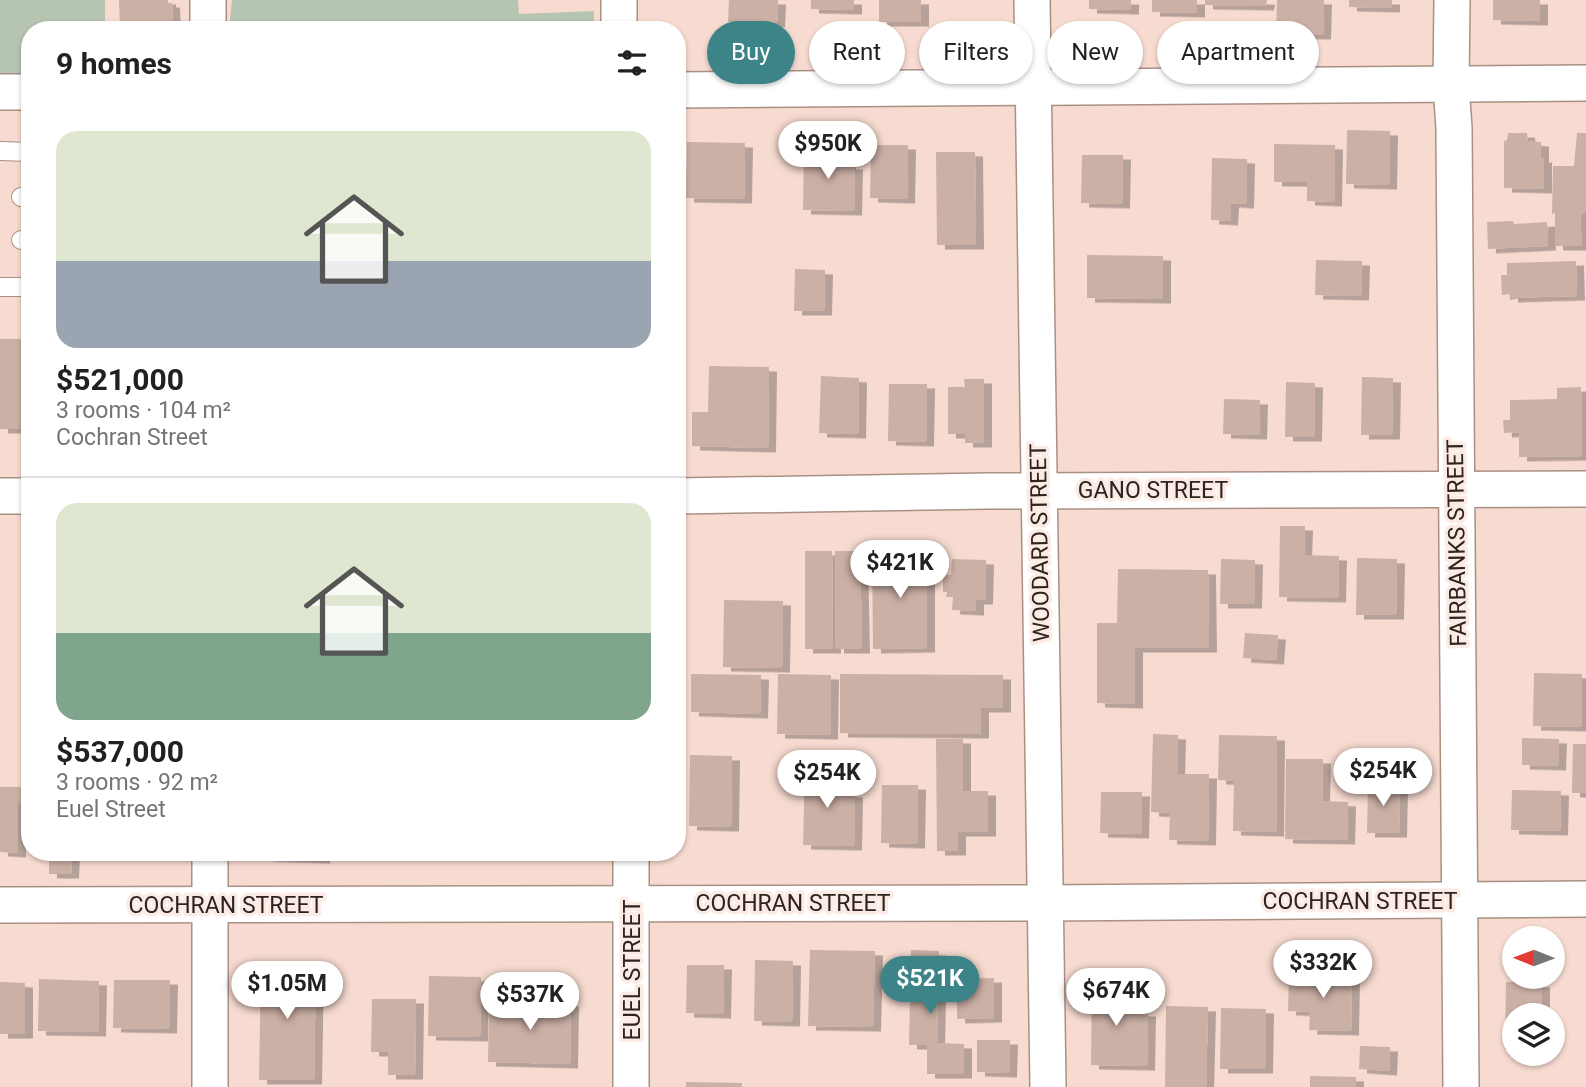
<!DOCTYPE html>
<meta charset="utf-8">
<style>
:root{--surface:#fff;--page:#f6f6f6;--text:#202124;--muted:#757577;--line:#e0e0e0;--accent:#3c8487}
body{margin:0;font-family:Roboto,sans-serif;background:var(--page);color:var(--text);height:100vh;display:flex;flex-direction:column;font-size:26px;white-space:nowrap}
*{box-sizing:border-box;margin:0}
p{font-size:23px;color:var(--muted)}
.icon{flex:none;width:38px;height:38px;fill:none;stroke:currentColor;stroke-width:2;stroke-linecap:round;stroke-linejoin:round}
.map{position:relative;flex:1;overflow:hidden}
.sheet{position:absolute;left:21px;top:21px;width:665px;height:840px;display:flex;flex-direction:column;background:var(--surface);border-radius:28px;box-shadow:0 2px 5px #0004}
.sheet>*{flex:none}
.guide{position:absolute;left:707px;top:21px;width:665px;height:63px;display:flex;gap:14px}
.needle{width:46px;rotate:271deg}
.controls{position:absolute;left:1502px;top:926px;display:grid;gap:14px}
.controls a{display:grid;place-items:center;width:63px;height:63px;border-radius:50%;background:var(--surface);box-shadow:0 2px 5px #0004;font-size:35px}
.price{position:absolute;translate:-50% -60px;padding:0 16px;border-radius:24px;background:#fff;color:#222;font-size:23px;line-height:46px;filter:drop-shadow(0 2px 4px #0008)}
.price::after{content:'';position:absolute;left:50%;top:42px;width:21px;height:16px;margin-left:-10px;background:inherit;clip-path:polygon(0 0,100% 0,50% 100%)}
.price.selected{background:var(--accent);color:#fff}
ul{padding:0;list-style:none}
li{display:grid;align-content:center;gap:14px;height:371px;padding:0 35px}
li+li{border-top:2px solid var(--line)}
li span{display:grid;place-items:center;height:217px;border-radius:21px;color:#555}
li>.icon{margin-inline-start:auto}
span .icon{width:126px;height:126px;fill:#fffc;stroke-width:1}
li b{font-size:30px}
h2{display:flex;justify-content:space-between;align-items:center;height:84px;padding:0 35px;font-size:30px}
.chip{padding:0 24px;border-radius:32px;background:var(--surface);box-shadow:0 2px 5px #0004;font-size:24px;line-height:63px}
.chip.selected{background:var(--accent);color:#fff}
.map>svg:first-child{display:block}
.green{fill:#b6c5b1}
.building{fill:#cbb0a5;filter:url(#shadow)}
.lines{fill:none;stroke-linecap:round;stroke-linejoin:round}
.service-casing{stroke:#a99085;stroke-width:20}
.minor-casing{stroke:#a99085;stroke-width:38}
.service{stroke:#fff;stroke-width:18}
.minor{stroke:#fff;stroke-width:35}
.labels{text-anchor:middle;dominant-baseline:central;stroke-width:7;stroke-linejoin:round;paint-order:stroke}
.street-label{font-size:23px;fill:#2d231f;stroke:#fcebe4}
</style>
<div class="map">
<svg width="1586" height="1087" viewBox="0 0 1586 1087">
<defs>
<filter id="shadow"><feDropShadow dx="8" dy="4.5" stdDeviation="0" flood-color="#0004"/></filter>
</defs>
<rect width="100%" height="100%" fill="#f7dbd0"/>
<!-- green -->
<g class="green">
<polygon points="0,0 105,0 105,30 30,30 30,81 0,82"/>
<polygon points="232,0 518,0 519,14 594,11 594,30 229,30"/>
</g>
<!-- building -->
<g class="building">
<polygon points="119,0 168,0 168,3 172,3 173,27 120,30"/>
<polygon points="729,0 778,0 777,23 728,22"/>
<polygon points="811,0 854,0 854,10 811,9"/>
<rect x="879" y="0" width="42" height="22"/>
<polygon points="1089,0 1131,0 1131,10 1089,9"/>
<polygon points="1152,0 1197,0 1197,13 1152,12"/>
<polygon points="1205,0 1267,0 1266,6 1205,5"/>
<polygon points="1277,0 1324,0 1323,35 1276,34"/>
<polygon points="1349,0 1392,0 1392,8 1349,7"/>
<polygon points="1493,0 1540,0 1540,21 1493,20"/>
<polygon points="1347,130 1390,131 1389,185 1346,184"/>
<polygon points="1508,133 1527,133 1528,141 1541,142 1541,158 1544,158 1544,189 1504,188 1504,141 1507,140"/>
<polygon points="1577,133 1586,133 1586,211 1580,215 1582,246 1555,246 1555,213 1552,214 1553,166 1574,166"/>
<polygon points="687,142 745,143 744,199 686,198"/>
<polygon points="1274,144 1335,145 1334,202 1307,201 1307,182 1274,182"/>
<polygon points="871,145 908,145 907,199 870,198"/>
<polygon points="804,150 848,151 848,165 855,165 854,211 803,210"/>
<polygon points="936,152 975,152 976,245 937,245"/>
<polygon points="1082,155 1123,155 1122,204 1081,203"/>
<polygon points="1212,158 1247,159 1246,204 1231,203 1230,221 1211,220"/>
<polygon points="1513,221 1514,224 1547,222 1548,246 1488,249 1487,222"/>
<polygon points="1087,255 1163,256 1163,299 1087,298"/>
<polygon points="1316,260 1362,261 1361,296 1315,295"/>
<polygon points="1576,261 1577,296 1510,298 1510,294 1502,295 1501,275 1507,275 1507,263"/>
<polygon points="795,269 825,270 824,311 794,311"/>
<rect x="0" y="339" width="30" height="90"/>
<polygon points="709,366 769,367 768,448 692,446 692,412 708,412"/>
<polygon points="821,376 859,378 858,434 819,433"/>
<polygon points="1362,377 1393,378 1392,435 1361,435"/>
<polygon points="964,379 984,379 984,443 965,443 965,434 948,434 948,387 965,387"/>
<polygon points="1286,382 1315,383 1314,437 1285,437"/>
<polygon points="889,384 927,384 926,442 888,441"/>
<polygon points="1581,387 1582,456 1519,457 1519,432 1504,433 1503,420 1510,420 1510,400 1557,399 1557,388"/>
<polygon points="1224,399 1260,400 1259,435 1223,434"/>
<polygon points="1280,526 1305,526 1304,555 1339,556 1338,598 1279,597"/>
<polygon points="899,550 900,602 901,550 927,550 927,648 873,649 872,551"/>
<polygon points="805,551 832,551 833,649 805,649"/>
<polygon points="835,551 860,551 862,649 836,649"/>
<polygon points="1357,558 1397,559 1396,615 1356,615"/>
<polygon points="952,559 986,560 985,600 976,600 976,611 952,610 953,597 946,597 947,592 943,592 943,575 951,575"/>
<polygon points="1221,559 1255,560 1254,604 1220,604"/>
<polygon points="1118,569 1208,570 1209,648 1135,648 1135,704 1097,703 1097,623 1117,623"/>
<polygon points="724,600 783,601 782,668 723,667"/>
<polygon points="1245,633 1278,635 1276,660 1243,658"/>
<polygon points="1534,673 1582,674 1581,727 1533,726"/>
<polygon points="691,674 761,675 760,714 691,712"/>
<polygon points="778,674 831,675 830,735 777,734"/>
<polygon points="840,674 1003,675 1003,708 981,708 981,734 840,733"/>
<polygon points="1153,734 1178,735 1177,774 1209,774 1208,841 1169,840 1170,813 1151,812"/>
<polygon points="1219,735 1277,736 1276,832 1233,831 1234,781 1218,780"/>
<polygon points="1522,738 1559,739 1558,766 1522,765"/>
<polygon points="936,739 963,739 963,791 988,791 988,832 958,832 958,851 937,851"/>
<polygon points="1573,744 1586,744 1586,793 1572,793"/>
<polygon points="690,755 732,756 731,827 689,826"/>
<polygon points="1286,759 1323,759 1322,801 1348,802 1347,840 1285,839"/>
<polygon points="805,763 831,764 830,792 855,793 854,846 803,845"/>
<polygon points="22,772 30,772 30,803 18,803 18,853 0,852 0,787 22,787"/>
<polygon points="1368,783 1400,784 1399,833 1367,833"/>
<polygon points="882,785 918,785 917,844 881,843"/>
<polygon points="1512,790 1561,791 1560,831 1511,830"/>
<polygon points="1101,792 1142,792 1141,834 1100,833"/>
<polygon points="49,852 72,852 71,874 49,874"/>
<polygon points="265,852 322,852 322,859 265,857"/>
<polygon points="810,950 875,951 873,1027 808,1026"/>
<polygon points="911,950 939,951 937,1043 964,1044 964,1074 927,1074 927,1045 909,1045"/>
<polygon points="755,960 793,961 792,1022 754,1021"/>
<polygon points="261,962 316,963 314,1080 259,1080"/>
<polygon points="687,965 724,965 723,1014 686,1013"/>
<polygon points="1289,973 1352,974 1351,1031 1309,1030 1310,1012 1288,1011"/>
<polygon points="429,976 481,977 480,1037 428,1036"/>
<polygon points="994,978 994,1018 957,1019 957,979"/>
<polygon points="1092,978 1121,978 1120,1012 1148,1012 1147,1066 1091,1065"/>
<polygon points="39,979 99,981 98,1032 38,1031"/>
<polygon points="114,980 170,980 169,1029 113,1028"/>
<polygon points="0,982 25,983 25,1034 0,1034"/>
<polygon points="1506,982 1542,983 1542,1015 1514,1015 1514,1049 1505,1049"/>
<polygon points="372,999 416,999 415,1075 388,1075 388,1052 371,1052"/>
<polygon points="489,1001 571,1002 570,1064 488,1062"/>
<polygon points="1166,1006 1208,1007 1206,1087 1165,1087"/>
<polygon points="1221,1008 1266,1009 1265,1069 1220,1069"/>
<polygon points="977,1040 1010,1040 1009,1073 977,1072"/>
<polygon points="1360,1046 1390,1047 1389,1071 1359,1069"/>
<polygon points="1310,1076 1356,1077 1356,1087 1310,1087"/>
<polygon points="686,1082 742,1083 742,1087 686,1087"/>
</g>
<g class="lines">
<!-- service casing -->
<g class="service-casing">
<g id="service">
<polyline points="0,151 30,152"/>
<polyline points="21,197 30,196"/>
<polyline points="21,240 30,240"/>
<polyline points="0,287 30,287"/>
</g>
</g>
<!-- minor casing -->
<g class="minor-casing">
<g id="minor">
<polyline points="1032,0 1048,1087"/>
<polyline points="1452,0 1451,86 1454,128 1461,1087"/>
<polyline points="208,30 208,0"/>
<polyline points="619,30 619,0"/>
<polyline points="677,90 1586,83"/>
<polyline points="0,92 30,92"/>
<polyline points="0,496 30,496"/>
<polyline points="677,496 987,491 1586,489"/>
<polyline points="631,852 631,1087"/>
<polyline points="0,905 1045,903 1586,899"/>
<polyline points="210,1087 210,852"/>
</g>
</g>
<!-- service -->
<use href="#service" class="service"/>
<!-- minor -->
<use href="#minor" class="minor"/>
</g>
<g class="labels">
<!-- street labels -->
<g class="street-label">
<text x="1153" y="490">GANO STREET</text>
<text transform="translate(1040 543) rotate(-91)">WOODARD STREET</text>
<text transform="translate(1457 543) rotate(-91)">FAIRBANKS STREET</text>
<text x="1360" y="901">COCHRAN STREET</text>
<text x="793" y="903">COCHRAN STREET</text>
<text x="226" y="905">COCHRAN STREET</text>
<text transform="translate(632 970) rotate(-90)">EUEL STREET</text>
</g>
</g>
</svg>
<div class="controls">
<a><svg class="needle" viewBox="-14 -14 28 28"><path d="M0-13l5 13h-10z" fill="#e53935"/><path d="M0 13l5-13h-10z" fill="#757577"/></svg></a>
<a><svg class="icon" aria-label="layers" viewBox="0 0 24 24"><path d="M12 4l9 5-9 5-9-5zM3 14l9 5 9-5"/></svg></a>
</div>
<b class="price" style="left:828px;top:181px">$950K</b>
<b class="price" style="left:900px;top:600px">$421K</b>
<b class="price" style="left:1383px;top:808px">$254K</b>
<b class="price" style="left:827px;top:810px">$254K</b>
<b class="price" style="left:1323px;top:1000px">$332K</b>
<b class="price selected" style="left:930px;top:1016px">$521K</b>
<b class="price" style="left:287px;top:1021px">$1.05M</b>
<b class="price" style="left:1116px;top:1028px">$674K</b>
<b class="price" style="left:530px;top:1032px">$537K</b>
<div class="guide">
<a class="chip selected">Buy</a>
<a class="chip">Rent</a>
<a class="chip">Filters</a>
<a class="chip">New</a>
<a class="chip">Apartment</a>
</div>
<section class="sheet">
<h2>9 homes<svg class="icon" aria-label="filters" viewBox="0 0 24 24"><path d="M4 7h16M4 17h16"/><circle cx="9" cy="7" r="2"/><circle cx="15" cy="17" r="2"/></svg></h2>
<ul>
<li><span style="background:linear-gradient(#dfe7d0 60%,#9aa5b1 0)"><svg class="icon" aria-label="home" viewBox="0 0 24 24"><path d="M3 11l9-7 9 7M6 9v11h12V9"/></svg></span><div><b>$521,000</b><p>3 rooms · 104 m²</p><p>Cochran Street</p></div></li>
<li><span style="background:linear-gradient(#dfe7d0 60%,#7fa58c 0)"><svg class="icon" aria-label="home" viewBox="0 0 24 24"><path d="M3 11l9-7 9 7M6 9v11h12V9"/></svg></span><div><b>$537,000</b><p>3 rooms · 92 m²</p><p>Euel Street</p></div></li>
</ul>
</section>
</div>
